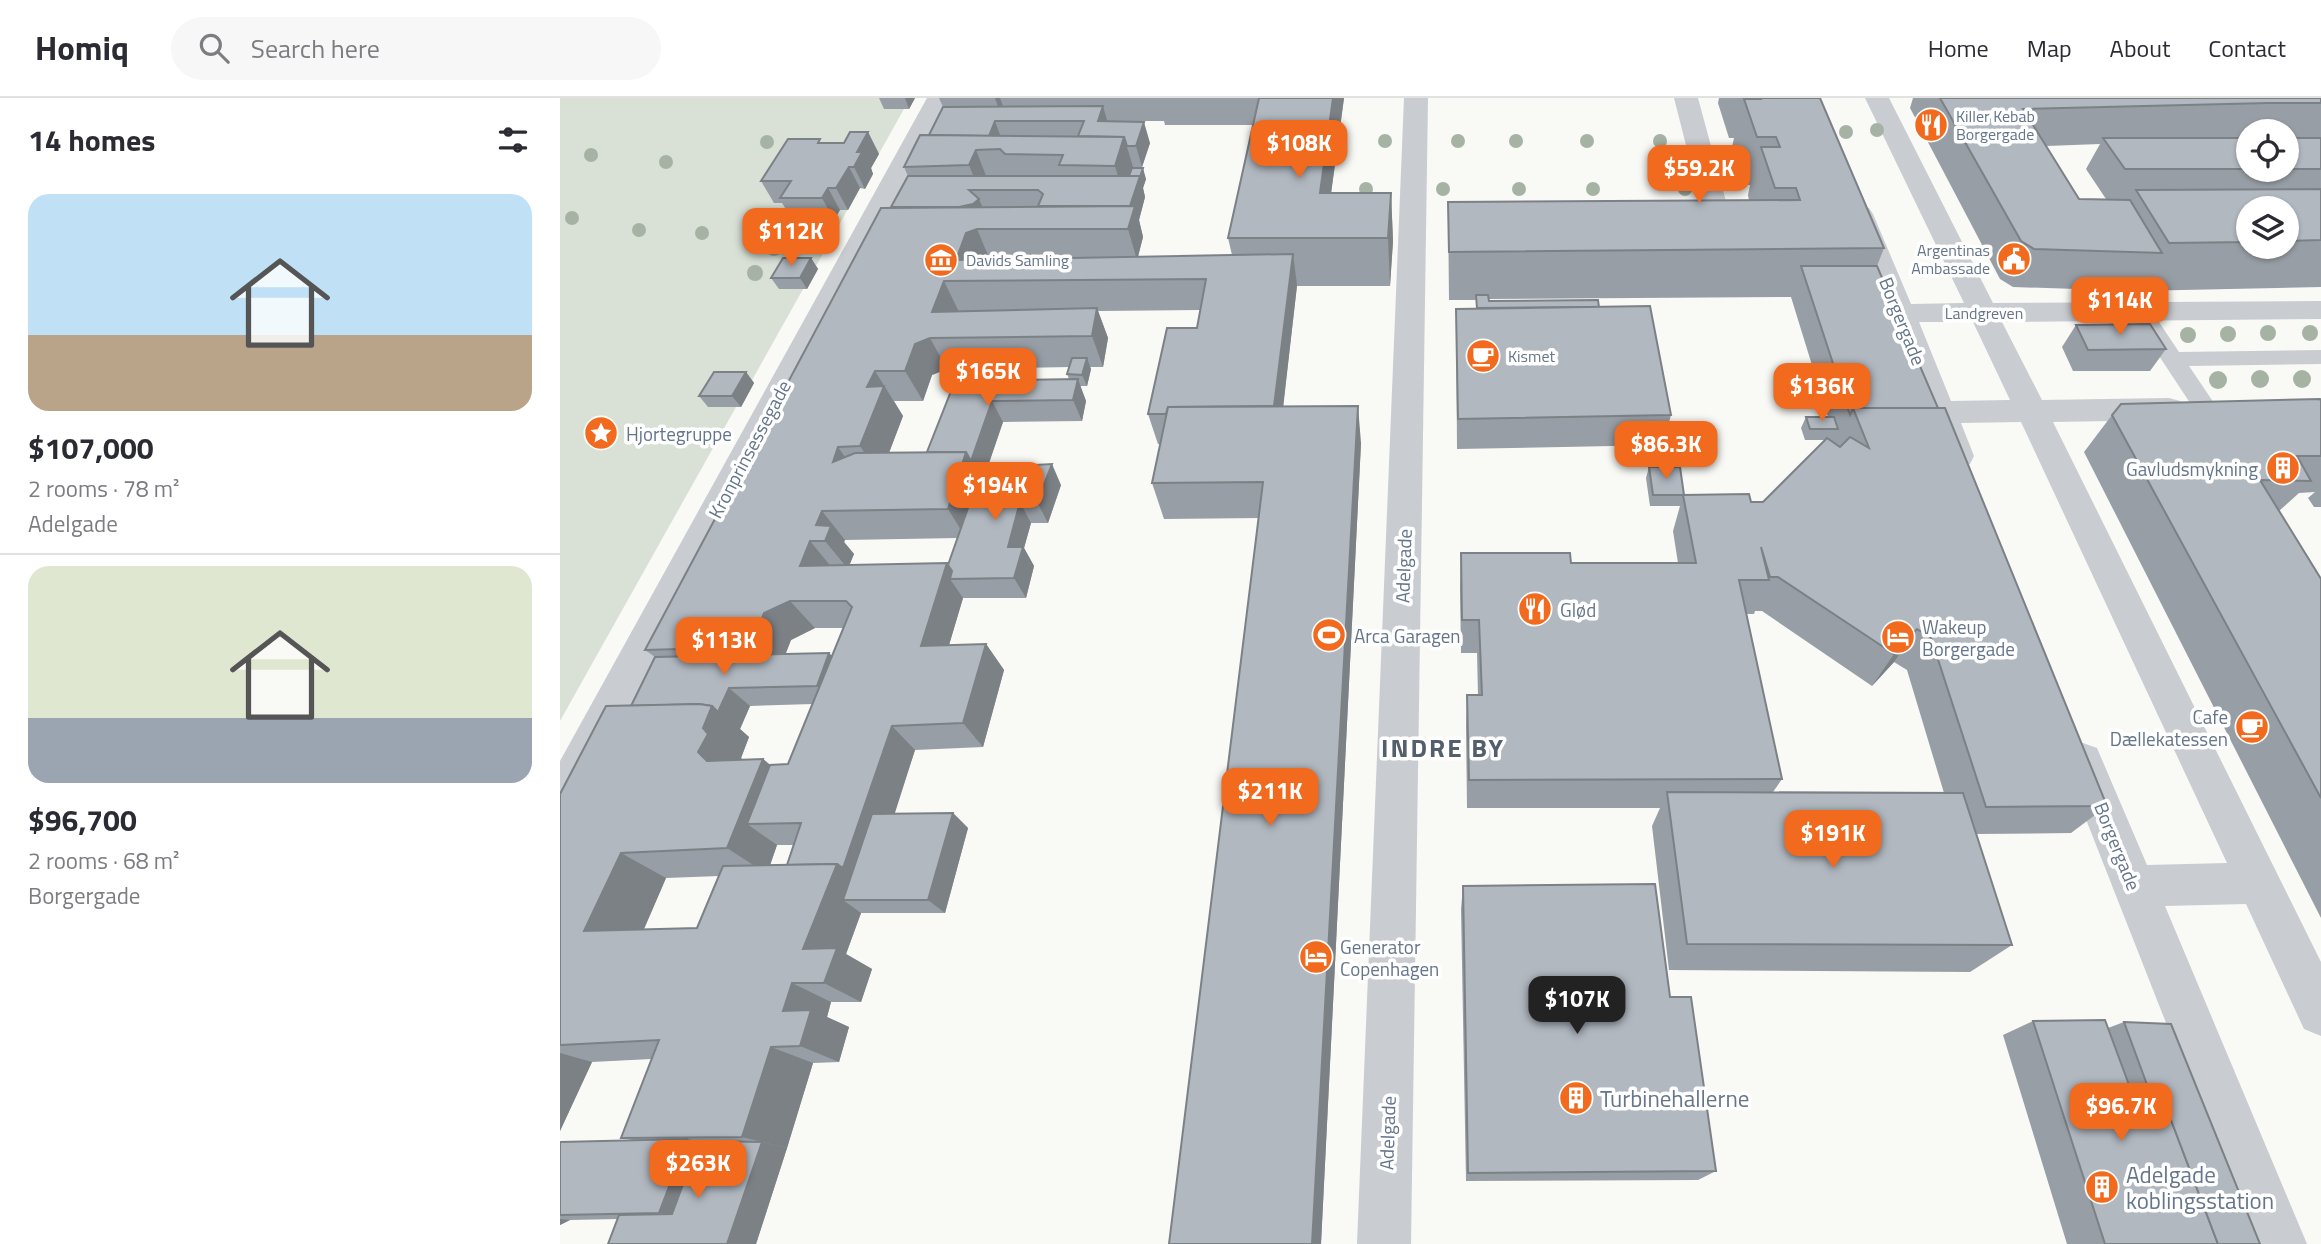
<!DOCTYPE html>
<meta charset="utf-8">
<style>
:root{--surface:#fff;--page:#f7f7f7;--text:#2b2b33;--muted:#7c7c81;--line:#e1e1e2;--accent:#f26a1d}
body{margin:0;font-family:"Titillium Web",sans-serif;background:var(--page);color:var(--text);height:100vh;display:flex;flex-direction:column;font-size:26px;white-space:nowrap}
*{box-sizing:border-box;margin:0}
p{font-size:23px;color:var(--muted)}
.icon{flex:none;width:38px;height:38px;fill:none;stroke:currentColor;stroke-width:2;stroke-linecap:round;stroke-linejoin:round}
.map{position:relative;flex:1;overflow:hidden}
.panel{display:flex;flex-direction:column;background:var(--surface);width:560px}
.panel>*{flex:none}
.buttons{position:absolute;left:1676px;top:21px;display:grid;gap:14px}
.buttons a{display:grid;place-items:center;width:63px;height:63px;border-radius:50%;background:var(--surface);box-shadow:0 2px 5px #0004;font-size:35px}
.price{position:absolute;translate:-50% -60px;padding:0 16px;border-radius:14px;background:var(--accent);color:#fff;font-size:23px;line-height:46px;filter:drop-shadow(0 2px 4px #0008)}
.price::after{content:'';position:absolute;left:50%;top:42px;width:21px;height:16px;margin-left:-10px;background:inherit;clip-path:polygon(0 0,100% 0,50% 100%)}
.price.current{background:#222;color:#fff}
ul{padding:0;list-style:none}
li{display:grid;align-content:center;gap:14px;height:371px;padding:0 28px}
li+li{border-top:2px solid var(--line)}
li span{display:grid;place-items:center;height:217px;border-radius:21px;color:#555}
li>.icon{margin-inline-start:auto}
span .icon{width:126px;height:126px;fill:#fffc;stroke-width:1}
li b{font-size:30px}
h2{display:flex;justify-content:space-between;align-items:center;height:84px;padding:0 28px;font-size:30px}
header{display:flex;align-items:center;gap:42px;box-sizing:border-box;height:98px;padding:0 35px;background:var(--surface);border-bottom:2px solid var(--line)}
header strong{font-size:33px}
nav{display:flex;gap:38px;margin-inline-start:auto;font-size:24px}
.search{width:490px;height:63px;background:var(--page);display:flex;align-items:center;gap:18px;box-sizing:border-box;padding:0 24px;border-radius:38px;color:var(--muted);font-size:26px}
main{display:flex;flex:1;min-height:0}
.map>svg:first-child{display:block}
.green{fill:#d9e1d7}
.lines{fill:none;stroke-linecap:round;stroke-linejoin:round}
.lane{fill:#c9ccd0;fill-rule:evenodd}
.street{fill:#c9ccd0;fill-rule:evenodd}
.tree{fill:#a6b3a4}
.wall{fill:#989ea5;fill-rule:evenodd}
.shaded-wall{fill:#7c8186}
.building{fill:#b1b8c0;stroke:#7c8186;stroke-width:2}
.labels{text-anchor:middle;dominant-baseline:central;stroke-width:7;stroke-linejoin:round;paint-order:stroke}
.far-poi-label{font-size:16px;fill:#65758a;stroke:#fff;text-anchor:start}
.far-street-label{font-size:16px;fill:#65758a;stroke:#fff}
.street-label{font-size:19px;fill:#65758a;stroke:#fff}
.poi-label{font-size:19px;fill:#65758a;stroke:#fff;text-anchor:start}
.near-poi-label{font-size:23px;fill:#65758a;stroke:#fff;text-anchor:start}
.district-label{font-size:26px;font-weight:bold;letter-spacing:2px;fill:#545f6e;stroke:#fff}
</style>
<header>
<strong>Homiq</strong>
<div class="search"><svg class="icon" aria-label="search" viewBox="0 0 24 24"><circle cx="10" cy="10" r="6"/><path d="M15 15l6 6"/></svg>Search here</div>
<nav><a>Home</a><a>Map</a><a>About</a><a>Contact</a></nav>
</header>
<main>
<section class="panel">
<h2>14 homes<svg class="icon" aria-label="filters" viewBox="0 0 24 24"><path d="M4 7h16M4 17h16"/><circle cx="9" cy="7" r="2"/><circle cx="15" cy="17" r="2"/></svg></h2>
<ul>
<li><span style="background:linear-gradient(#bfe0f5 65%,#b9a48a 0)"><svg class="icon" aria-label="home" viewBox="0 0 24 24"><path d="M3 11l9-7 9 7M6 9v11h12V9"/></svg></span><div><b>$107,000</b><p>2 rooms · 78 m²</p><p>Adelgade</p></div></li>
<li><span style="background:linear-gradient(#dfe7d0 70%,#9aa5b1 0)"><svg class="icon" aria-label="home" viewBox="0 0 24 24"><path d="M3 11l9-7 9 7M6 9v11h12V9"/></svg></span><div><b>$96,700</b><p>2 rooms · 68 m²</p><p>Borgergade</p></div></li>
</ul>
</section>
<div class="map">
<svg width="1761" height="1146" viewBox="0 0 1761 1146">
<rect width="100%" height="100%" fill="#f9f9f6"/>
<!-- green -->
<polygon class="green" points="0,0 355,0 349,11 344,11 191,284 194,285 181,309 176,309 0,623"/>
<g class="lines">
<!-- lane -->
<polygon class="lane" points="1581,207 1589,209 1619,254 1761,252 1761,266 1629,268 1658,311 1654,317 1646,319 1638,317 1570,214 1573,209"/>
<!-- street -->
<g class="street">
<polygon points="367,0 391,0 15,716 0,722 0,663"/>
<polygon points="844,0 868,0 851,1146 797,1146"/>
<polygon points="1114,0 1138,0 1171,122 1168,128 1158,130 1115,128 1112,122 1115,116 1143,114"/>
<path d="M1305,0H1329L1433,205L1761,203V221L1442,224L1482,302L1609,300L1620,303L1625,311L1620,319L1609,322L1493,324L1761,864V938L1744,931L1686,806L1605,808L1747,1146H1693L1503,663L1509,650L1523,645L1537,650L1587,767L1667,765L1461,324L1401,325L1414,358L1410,366L1398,370L1386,366L1382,358L1287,116L1291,110L1300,108L1309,110L1313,116L1351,206L1404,205ZM1359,224H1413L1450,302L1391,303Z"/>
</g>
</g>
<!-- trees -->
<g class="tree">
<circle cx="1317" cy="32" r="7"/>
<circle cx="1286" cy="34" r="7"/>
<circle cx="825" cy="43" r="7"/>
<circle cx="898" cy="43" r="7"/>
<circle cx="956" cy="43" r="7"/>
<circle cx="1027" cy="43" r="7"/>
<circle cx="1100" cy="43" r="7"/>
<circle cx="207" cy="44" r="7"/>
<circle cx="31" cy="57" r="7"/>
<circle cx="106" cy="64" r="7"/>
<circle cx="806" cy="91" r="7"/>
<circle cx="883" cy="91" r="7"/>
<circle cx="959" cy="91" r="7"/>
<circle cx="1033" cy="91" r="7"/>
<circle cx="1125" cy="91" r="7"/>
<circle cx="12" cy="120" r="7"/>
<circle cx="79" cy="132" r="7"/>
<circle cx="142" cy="135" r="7"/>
<circle cx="214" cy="150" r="8"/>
<circle cx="195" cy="175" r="8"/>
<circle cx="1708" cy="235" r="8"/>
<circle cx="1750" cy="235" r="8"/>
<circle cx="1668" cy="236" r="8"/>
<circle cx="1628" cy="237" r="8"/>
<circle cx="1700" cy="281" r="9"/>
<circle cx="1742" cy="281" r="9"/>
<circle cx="1658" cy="282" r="9"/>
</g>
<!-- wall -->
<g class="wall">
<polygon points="319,0 355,0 349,11 324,11"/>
<path d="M379,0H784L771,95H831L833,143L830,188H737L723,308L801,345L761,1146H609L699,420L604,421L592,385L600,346H598L588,316L637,230L640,212L538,213L548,240L543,269H530L531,271L527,288H520L526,303L522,323L443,324L427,370L501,387L488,425H471L464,450L474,468L466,500H403L389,547L426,546L444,572L423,649L355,652L334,715H393L408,730L385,815H301L286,856L312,871L301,904H271L267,919L289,929L279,964L253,965L227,1050L196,1146H48L58,1121L10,1122L0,1127V1044L73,1042L61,1040L91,961L32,964L0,1033V696L71,608L95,559L85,552L348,78L344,69L369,37L383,9ZM547,23H604L605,27H693L668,140L672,157L578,159L583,139L579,122L585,99L583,90L586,81L572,70L582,69L590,45ZM510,269L507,276L509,281L395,283L367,354L329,355L343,318L334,303H363L372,277L387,271ZM398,440L388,467H289L294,456L284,444L285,442ZM255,530H283L272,558L269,555L225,556L231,542ZM253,606L228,666L210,667L203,661L183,662L181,660L189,639L180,631L190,608ZM217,747H233L227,767H210ZM159,778L137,830L84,831L106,780Z"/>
<path d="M1159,0H1260L1324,150L1317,168L1547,708L1511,735L1416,736L1452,847L1410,874L1109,872L1092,728L1100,710H907L906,628L907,597H918L917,555H901L900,490L901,455L1011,465H1118L1113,433L1120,408H1090L1086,380L1089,369L1124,397L1191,404H1203L1266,342H1245L1241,330L1246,319H1268L1231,199L928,201L929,203L1039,209L1111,317L1103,347L897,351L896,211L916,210V202H889L888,104L1189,103L1188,97L1190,87H1184L1172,49L1174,40H1169L1158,5ZM1195,513H1202L1312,588L1334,564L1347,572L1384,695L1213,694L1222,681L1186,516H1194Z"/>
<path d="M1353,0H1761V189L1576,193L1453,189L1440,181L1350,10ZM1689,33H1727V72H1689ZM1540,46L1526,71L1546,101H1519L1486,48ZM1689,110H1727V149H1689Z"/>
<polygon points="308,34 319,56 311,70 313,76 305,91 300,90 288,112 280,112 274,122 233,122 222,105 214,105 201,83 262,45 284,45"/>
<polygon points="251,160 258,171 247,191 219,191 211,180"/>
<polygon points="1516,227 1606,251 1590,273 1513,273 1502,249"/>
<polygon points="186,274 194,285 181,309 148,309 139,298"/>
<polygon points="1761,303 1761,409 1754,409 1748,400 1755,394 1739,395 1719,413 1761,481 1761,820 1524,354 1552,317"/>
<polygon points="903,788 1110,899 1156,1073 1138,1082 906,1083 901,811"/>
<polygon points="1473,923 1548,930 1564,924 1700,1146 1507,1146 1443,937"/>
</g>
<!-- shaded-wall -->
<g class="shaded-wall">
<polygon points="345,0 355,0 349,11"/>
<polygon points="435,0 440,0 448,22 443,23"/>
<polygon points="773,0 784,0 765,140 760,95"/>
<polygon points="543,8 549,29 538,23"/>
<polygon points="435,23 443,45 424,47"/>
<polygon points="584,24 590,45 582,69 576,48"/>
<polygon points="308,34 319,56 311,70 313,76 305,91 294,69 297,54"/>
<polygon points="564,39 573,69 564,99 555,68"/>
<polygon points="416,52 428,83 419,92 409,67"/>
<polygon points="289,69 300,90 288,112 276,90"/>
<polygon points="583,70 586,81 583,90 585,99 579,122 583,139 577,162 568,131 567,117"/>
<polygon points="268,90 280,112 274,122 262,100"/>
<polygon points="831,95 833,143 830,188 828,140"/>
<polygon points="419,101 428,122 417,131 430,162 396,162 399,108"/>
<polygon points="733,156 737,187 719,346 713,316"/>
<polygon points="251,160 258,171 247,191 240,180"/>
<polygon points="384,183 399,214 372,214"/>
<polygon points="537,210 548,240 543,269 532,238"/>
<polygon points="370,240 387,271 372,277 363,303 345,273 355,246"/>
<polygon points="527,260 531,271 527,288 522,277"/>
<polygon points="315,273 343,318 320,378 300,348 307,289"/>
<polygon points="186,274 194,285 181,309 172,298"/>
<polygon points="518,281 526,303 522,323 513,302"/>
<polygon points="432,303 443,324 423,383 406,440 388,411 406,354"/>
<polygon points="798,308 801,345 761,1146 752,1146"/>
<polygon points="278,349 299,379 273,364"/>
<polygon points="492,366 501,387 488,425 477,404"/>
<polygon points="460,404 471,425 464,450 474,468 466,500 454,480 448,449"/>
<polygon points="262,413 285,442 284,444 294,456 288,471 265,443 256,427"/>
<polygon points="250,443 273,471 240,468"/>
<polygon points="387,465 397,481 390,481 403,500 381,574 361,548"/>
<polygon points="230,503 255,530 231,542 218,576 191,549 204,515"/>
<polygon points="1357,531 1334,564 1312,588 1334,556"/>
<polygon points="426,546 444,572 423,649 403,625"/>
<polygon points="269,555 286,573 275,605 257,588"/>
<polygon points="169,590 190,608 180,631 189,639 181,660 186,666 147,663 138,654 143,630 152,608"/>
<polygon points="332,628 355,652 311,790 283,802 301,815 286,856 312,871 301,904 264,885 243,851"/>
<polygon points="203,661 238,690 187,726 217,747 207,776 167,750"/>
<polygon points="393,715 408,730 385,815 368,802"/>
<polygon points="61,755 106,780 74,854 24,833"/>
<polygon points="232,885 271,904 267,919 289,929 279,964 240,948 223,913"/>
<polygon points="211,949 253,965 227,1050 182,1039"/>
<polygon points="0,955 32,964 0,1033"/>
<polygon points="127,1041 166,1049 141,1120 99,1115"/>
<polygon points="202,1044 227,1050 196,1146 167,1146"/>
<polygon points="0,1121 10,1122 0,1127"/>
</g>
<!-- building -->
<g class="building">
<polygon points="699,0 773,0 760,95 831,95 828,140 668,140"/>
<polygon points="1201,0 1260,0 1324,150 889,154 888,104 1240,102 1236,90 1215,90 1201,49 1220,49 1216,39 1197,39 1184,1 1201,1"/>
<polygon points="1380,0 1761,0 1761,5 1708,5 1463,11 1519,101 1570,102 1602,155 1474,151 1461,143"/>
<polygon points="543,8 538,23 584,24 576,48 567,48 564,39 518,38 524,23 435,23 429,38 369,37 383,9"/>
<polygon points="290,34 308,34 297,54 302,54 294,69 289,69 276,90 268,90 262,100 220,100 231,83 201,83 228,41 260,41 258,45 284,45"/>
<polygon points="360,37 564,39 555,68 499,67 503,57 445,56 440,51 416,52 409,67 344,69"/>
<polygon points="1543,40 1689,40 1689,71 1565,71"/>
<rect x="1727" y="40" width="34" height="31"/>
<polygon points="572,70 583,70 580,79 580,78 569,78"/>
<polygon points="348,78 580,78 570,108 478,108 483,96 478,92 409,92 419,101 413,106 399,109 331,109"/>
<polygon points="1761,91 1761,142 1727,143 1727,110 1689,110 1689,144 1609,145 1576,92"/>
<polygon points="575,108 568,131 417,131 406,135 396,162 733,156 714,308 608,309 606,316 588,316 607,230 637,230 646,181 384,183 372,214 537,210 532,238 370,240 355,246 345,273 315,273 307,289 324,288 300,348 278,349 273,364 295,355 406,354 388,411 262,413 256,427 271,428 265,443 250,443 240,468 387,465 361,548 426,546 403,625 332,628 283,770 277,766 227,767 241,725 187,726 210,667 228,666 292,509 286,503 230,503 204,515 191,549 85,552 321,110"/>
<polygon points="223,160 251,160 240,180 211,180"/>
<polygon points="1241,168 1317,168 1378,310 1293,310 1290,317"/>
<polygon points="916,197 928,197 929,203 1038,202 1039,209 917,210"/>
<polygon points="1090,208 1111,317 898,321 896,211"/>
<polygon points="1590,226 1606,251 1528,252 1516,227"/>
<polygon points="512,260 527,260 522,277 507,276"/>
<polygon points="154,274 186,274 172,298 139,298"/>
<polygon points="518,281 513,302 432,303 411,363 406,354 367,354 395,283"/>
<polygon points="1760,301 1761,303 1761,358 1737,358 1751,383 1700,382 1761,481 1761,700 1552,317 1561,306"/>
<polygon points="798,308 752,1146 609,1146 703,384 592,385 608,309"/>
<polygon points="1293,310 1385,310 1547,708 1426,709 1371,540 1357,531 1334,556 1218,479 1210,479 1201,449 1209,482 1179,482 1222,681 909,682 907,597 922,597 919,522 902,522 901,455 1010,455 1011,465 1136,465 1123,397 1189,396 1191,404 1203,404 1267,340 1280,349 1290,339 1309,350"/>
<polygon points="1246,319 1274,319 1278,331 1250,331"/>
<polygon points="492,366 477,404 460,404 448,449 463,449 454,480 390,481 392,473 388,467 422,370"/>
<polygon points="1089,369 1120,369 1124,397 1093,397"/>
<polygon points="269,555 257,588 169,590 158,614 152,608 139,606 71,608 95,559"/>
<polygon points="139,606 152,608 143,630 148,636 138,654 147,663 203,661 167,750 61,755 24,833 137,830 163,768 277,766 243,851 277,850 264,885 232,885 223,913 251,912 240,948 211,949 182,1039 61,1040 99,942 0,947 0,696 46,608"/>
<polygon points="1107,694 1403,695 1452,847 1127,846"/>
<polygon points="393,715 368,802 283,802 312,716"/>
<polygon points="1095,786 1110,899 1131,899 1156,1073 908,1075 903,788"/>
<polygon points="1545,922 1582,1022 1611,1022 1658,1146 1545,1146 1473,923"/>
<polygon points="1564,924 1611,926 1700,1146 1658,1146 1611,1022 1600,1022"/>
<polygon points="127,1041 99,1115 0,1117 0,1044"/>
<polygon points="139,1043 202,1044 167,1146 48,1146 59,1117 112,1116"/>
</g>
<!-- icons -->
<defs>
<g id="restaurant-disc" transform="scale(1.75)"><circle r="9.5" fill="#f26a1d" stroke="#fff"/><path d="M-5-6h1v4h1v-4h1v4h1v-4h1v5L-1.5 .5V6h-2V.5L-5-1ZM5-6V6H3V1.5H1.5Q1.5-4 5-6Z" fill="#fff"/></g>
<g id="civic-disc" transform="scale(1.75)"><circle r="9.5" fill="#f26a1d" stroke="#fff"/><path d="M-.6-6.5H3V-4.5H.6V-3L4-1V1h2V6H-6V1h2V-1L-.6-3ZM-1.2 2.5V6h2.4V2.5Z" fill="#fff"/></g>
<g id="museum-disc" transform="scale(1.75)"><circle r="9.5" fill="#f26a1d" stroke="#fff"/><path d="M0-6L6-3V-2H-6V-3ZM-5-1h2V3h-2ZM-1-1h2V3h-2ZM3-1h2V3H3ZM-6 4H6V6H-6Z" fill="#fff"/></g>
<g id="cafe-disc" transform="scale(1.75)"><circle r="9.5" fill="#f26a1d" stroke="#fff"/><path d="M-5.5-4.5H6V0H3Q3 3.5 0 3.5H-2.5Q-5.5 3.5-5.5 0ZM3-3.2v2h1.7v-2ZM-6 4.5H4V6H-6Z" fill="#fff"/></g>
<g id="sight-disc" transform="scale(1.75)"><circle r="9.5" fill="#f26a1d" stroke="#fff"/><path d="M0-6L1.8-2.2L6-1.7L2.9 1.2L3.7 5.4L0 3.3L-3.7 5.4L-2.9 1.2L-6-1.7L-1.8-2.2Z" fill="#fff"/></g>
<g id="building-disc" transform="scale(1.75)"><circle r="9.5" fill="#f26a1d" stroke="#fff"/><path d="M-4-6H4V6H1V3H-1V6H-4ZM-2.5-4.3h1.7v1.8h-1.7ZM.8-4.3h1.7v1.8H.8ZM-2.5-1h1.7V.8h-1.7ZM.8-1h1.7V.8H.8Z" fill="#fff"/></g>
<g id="stadium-disc" transform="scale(1.75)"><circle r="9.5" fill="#f26a1d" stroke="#fff"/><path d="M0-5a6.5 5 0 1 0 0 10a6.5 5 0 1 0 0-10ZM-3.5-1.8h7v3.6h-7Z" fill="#fff"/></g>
<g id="hotel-disc" transform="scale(1.75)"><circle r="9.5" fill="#f26a1d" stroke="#fff"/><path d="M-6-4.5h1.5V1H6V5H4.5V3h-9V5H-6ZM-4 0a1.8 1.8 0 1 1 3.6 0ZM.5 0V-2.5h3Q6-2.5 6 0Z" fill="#fff"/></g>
</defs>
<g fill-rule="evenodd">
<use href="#restaurant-disc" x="1371" y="27"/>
<use href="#civic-disc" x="1454" y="161"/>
<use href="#museum-disc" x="381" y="162"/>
<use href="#cafe-disc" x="923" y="258"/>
<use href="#sight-disc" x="41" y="335"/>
<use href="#building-disc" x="1723" y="370"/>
<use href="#restaurant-disc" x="975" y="511"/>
<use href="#stadium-disc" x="769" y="537"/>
<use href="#hotel-disc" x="1338" y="539"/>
<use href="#cafe-disc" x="1692" y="629"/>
<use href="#hotel-disc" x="756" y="859"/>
<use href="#building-disc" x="1016" y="1000"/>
<use href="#building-disc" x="1542" y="1089"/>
</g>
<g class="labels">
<!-- far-poi labels -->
<g class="far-poi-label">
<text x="1396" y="18">Killer Kebab<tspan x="1396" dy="18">Borgergade</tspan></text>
<text x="1430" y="152" text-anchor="end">Argentinas<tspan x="1430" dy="18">Ambassade</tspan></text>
<text x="406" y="162">Davids Samling</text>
<text x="948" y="258">Kismet</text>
</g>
<!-- far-street labels -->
<g class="far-street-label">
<text x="1424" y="215">Landgreven</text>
</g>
<!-- street labels -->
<g class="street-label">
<text transform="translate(1343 223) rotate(68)">Borgergade</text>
<text transform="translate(189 351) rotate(-62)">Kronprinsessegade</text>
<text transform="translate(843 468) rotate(-88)">Adelgade</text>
<text transform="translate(1558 748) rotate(68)">Borgergade</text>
<text transform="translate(827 1035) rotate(-88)">Adelgade</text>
</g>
<!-- poi labels -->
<g class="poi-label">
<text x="66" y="335">Hjortegruppe</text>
<text x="1698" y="370" text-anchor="end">Gavludsmykning</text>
<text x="1000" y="511">Glød</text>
<text x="1362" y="528">Wakeup<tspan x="1362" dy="22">Borgergade</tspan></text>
<text x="794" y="537">Arca Garagen</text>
<text x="1668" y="618" text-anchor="end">Cafe<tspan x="1668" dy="22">Dællekatessen</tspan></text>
<text x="780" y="848">Generator<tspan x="780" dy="22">Copenhagen</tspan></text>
</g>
<!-- near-poi labels -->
<g class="near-poi-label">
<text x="1040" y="1000">Turbinehallerne</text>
<text x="1566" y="1076">Adelgade<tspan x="1566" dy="26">koblingsstation</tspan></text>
</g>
<!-- district labels -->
<g class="district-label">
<text x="883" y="649">INDRE BY</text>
</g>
</g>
</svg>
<div class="buttons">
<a><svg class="icon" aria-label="locate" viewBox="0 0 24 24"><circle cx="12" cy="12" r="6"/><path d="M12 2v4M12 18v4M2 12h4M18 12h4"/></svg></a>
<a><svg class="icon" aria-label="layers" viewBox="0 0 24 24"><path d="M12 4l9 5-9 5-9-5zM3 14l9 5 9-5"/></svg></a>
</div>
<b class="price" style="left:739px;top:82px">$108K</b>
<b class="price" style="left:1139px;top:107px">$59.2K</b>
<b class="price" style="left:231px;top:170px">$112K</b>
<b class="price" style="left:1560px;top:239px">$114K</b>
<b class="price" style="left:428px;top:310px">$165K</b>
<b class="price" style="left:1262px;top:325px">$136K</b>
<b class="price" style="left:1106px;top:383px">$86.3K</b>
<b class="price" style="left:435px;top:424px">$194K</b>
<b class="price" style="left:164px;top:579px">$113K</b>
<b class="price" style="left:710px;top:730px">$211K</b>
<b class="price" style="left:1273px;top:772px">$191K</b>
<b class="price current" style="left:1017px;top:938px">$107K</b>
<b class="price" style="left:1561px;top:1045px">$96.7K</b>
<b class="price" style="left:138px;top:1102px">$263K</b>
</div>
</main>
